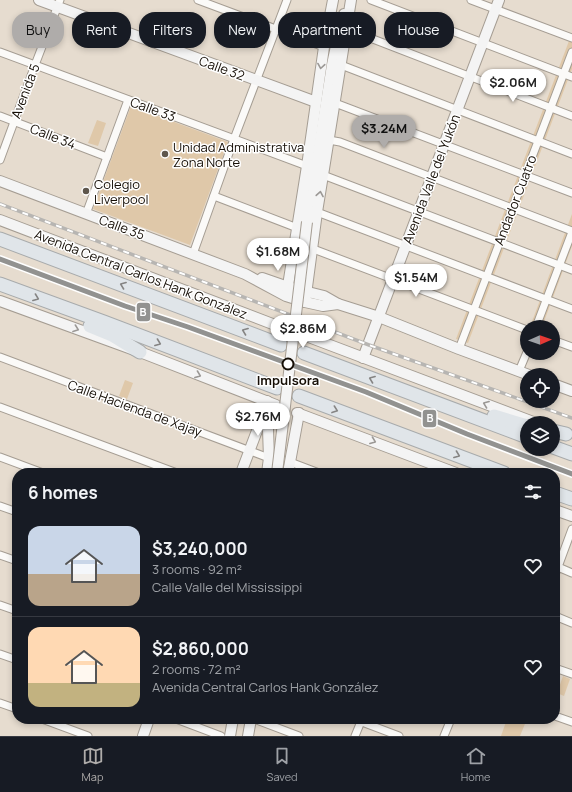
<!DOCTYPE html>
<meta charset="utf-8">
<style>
:root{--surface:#171b24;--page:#242831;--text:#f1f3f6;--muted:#9ea1a6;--line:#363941;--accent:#afacaa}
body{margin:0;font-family:Manrope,sans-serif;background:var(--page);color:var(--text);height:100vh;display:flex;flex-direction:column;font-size:15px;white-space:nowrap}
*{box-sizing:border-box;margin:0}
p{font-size:13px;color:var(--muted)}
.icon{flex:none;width:22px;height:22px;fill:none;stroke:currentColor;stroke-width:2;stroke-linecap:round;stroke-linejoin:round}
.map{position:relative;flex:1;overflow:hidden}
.side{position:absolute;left:12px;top:468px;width:548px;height:256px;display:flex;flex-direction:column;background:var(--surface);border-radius:16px;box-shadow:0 2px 6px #0003}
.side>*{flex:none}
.guide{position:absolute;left:12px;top:12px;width:548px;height:36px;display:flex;gap:8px}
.needle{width:26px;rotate:88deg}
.tools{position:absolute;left:520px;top:320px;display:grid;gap:8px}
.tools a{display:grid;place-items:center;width:40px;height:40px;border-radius:50%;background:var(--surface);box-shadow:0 2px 6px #0003;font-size:20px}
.price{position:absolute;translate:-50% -34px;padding:0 9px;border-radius:14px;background:#fff;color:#222;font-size:13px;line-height:26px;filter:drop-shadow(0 1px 2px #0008)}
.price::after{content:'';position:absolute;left:50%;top:24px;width:12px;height:9px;margin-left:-6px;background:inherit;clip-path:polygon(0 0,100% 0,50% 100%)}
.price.on{background:var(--accent);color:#111}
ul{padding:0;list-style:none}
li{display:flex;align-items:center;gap:12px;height:100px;padding:0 16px}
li+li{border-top:1px solid var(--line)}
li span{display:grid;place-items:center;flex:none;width:112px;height:80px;border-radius:12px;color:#555}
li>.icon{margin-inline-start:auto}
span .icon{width:48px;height:48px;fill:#fffc;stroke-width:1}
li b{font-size:17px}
h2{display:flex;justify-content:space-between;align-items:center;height:48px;padding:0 16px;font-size:17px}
.chip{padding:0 14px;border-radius:16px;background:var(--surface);box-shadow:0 2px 6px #0003;font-size:14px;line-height:36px}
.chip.on{background:var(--accent);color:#111}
.dock{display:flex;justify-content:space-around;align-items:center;height:56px;border-top:1px solid var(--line);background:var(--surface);font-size:11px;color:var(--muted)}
.dock a{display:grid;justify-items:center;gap:2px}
.dock .on{color:var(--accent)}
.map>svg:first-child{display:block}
.green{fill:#dfc8a9}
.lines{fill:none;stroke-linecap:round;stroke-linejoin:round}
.street-casing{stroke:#a59d93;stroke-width:9}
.secondary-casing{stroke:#a59d93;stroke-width:12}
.highway-casing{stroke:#a8abac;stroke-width:15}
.street{stroke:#fbfaf8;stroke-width:7}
.secondary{stroke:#f4f4f4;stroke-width:10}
.highway{stroke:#e0e5e9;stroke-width:13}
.rail-casing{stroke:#b7b5b2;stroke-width:3.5}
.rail{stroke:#fff;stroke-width:2;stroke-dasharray:6;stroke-linecap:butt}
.secondary-bridge-casing{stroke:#a59d93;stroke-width:12;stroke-linecap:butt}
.secondary-bridge{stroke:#f4f4f4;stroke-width:10}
.metro-1-casing{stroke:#fff;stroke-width:8}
.metro-1{stroke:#929290;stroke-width:5}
.oneway{stroke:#9b9895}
.oneway2{stroke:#858483}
.poi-dot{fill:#5e564c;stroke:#fff;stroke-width:1.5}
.stop-dot{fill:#fff;stroke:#150e06;stroke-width:2}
.labels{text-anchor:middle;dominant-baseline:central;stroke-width:3;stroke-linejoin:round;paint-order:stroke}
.street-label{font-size:13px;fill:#150e06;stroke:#fff}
.poi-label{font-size:13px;fill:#150e06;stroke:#fff;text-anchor:start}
.stop-label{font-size:13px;font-weight:bold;fill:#150e06;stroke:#fff}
.line-badge{stroke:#fff;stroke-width:1.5}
.badge-label{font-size:11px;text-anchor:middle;font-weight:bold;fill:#fff}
</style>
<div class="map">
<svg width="572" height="736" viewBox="0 0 572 736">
<rect width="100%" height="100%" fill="#e6dccf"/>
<!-- green -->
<g class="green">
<polygon points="572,33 572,69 468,343 456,339"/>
<polygon points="131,106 228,142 190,245 93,209"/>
<polygon points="97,120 106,123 98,146 88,143"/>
<polygon points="572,214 572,246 542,327 530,327"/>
<polygon points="125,380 133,383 127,399 119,396"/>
<polygon points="563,676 570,679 564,696 557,693"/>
<polygon points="507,719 527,719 520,736 501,736"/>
</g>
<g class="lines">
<!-- street casing -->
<g class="street-casing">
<g id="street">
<polyline points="198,0 324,47"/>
<polyline points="371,0 572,77"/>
<polyline points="471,0 572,38"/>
<polyline points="347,29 572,116"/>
<polyline points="0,52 307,166"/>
<polyline points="341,65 572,154"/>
<polyline points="335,103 572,193"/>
<polyline points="0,116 107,157"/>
<polyline points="329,140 340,142 572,231"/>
<polyline points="0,160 35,65 60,0"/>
<polyline points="323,175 572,270"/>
<polyline points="214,196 300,229"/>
<polyline points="317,212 572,309"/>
<polyline points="86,214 128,100"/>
<polyline points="308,247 527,330"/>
<polyline points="193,254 234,139 287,0"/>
<polyline points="536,327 572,232"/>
<polyline points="553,340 572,347"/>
<polyline points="459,349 572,52"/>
<polyline points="0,357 269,458"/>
<polyline points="519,371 527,352"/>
<polyline points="0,407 177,473"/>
<polyline points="0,457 43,473"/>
<polyline points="290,462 319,473"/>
<polyline points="0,506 17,512"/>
<polyline points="0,555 17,561"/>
<polyline points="558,567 572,573"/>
<polyline points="555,575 572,529"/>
<polyline points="0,605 17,611"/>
<polyline points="555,616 572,623"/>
<polyline points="0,654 17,660"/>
<polyline points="555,668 572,674"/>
<polyline points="0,703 17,709"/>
<polyline points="555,716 572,722"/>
<polyline points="42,719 88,736"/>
<polyline points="176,719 221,736"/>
<polyline points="254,719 299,736"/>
<polyline points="354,719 399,736"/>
<polyline points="355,736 362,719"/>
<polyline points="444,736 451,719"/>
</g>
</g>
<!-- secondary casing -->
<g class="secondary-casing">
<g id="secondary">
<polyline points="39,0 316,102"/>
<polyline points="0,181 245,274 286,296 305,302 323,306 338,304"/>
<polyline points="0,220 283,328"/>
<polyline points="307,222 332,65 341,22 344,14"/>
<polyline points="262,278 288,287 324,296 338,304 379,317 459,349 529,375"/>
<polyline points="287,292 307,166 324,47 333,0"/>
<polyline points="0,301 140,352 276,405"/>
<polyline points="305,302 317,212 323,175 351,0"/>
<polyline points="306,336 536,423"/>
<polyline points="363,358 499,0"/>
<polyline points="553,384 572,391"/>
<polyline points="267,401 269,458 267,473"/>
<polyline points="297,413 456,473"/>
<polyline points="241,473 258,428"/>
<polyline points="288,473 299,413"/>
<polyline points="555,510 572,516"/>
<polyline points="143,736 149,719"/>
<polyline points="230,736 233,719"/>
<polyline points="248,736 251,719"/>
</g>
</g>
<!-- highway casing -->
<g class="highway-casing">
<g id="highway">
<polyline points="0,239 281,345"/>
<polyline points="0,284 104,322 277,388"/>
<polyline points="90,326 112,335 140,352"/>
<polyline points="304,353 527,437"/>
<polyline points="299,396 504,473"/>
<polyline points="494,416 527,426"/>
<polyline points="553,431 566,434"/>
<polyline points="553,447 572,454"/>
<polyline points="555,493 572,499"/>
</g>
</g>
<!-- street -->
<use href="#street" class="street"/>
<!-- secondary -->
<use href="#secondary" class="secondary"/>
<!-- highway -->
<use href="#highway" class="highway"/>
<!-- rail casing -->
<g class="rail-casing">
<polyline id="rail" points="0,204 369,345 572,418"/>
</g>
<!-- rail -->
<use href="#rail" class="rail"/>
<!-- secondary-bridge casing -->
<g class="secondary-bridge-casing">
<polyline id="secondary-bridge" points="277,473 307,222"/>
</g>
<!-- secondary-bridge -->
<use href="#secondary-bridge" class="secondary-bridge"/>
<!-- metro-1 casing -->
<g class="metro-1-casing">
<polyline id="metro-1" points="0,259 125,306 188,327 366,392 467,434 572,474"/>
</g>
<!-- metro-1 -->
<use href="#metro-1" class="metro-1"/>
</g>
<!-- one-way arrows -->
<defs><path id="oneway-chevron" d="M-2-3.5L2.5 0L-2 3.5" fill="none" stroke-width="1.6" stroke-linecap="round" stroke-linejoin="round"/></defs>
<g class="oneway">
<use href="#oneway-chevron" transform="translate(321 66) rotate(99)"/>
<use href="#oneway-chevron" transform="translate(320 194) rotate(-80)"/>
<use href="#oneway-chevron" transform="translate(76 329) rotate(20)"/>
<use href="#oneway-chevron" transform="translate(198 375) rotate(21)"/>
<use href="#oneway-chevron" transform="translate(486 404) rotate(-159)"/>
<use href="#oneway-chevron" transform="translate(373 441) rotate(21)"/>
</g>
<g class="oneway2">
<use href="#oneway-chevron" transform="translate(123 285) rotate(-159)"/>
<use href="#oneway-chevron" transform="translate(36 298) rotate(21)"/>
<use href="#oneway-chevron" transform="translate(245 331) rotate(-159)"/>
<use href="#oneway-chevron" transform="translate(158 343) rotate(21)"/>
<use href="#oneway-chevron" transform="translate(372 379) rotate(-159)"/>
<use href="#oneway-chevron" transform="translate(335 410) rotate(20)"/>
<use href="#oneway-chevron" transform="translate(457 455) rotate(21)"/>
</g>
<!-- markers -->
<g class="poi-dot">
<circle cx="165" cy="154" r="4"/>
<circle cx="86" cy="191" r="4"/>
</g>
<circle class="stop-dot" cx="288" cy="364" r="5.5"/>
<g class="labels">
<!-- street labels -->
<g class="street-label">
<text transform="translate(222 68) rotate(20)">Calle 32</text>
<text transform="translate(25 91) rotate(-69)">Avenida 5</text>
<text transform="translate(153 109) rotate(20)">Calle 33</text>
<text transform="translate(53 136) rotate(21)">Calle 34</text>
<text transform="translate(431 179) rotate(-69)">Avenida Valle del Yukón</text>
<text transform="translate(515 200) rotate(-69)">Andador Cuatro</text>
<text transform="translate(122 227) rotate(20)">Calle 35</text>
<text transform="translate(141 274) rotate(21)">Avenida Central Carlos Hank González</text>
<text transform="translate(135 408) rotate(20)">Calle Hacienda de Xajay</text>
</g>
<!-- poi labels -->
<g class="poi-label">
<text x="173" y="147">Unidad Administrativa<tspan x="173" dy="15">Zona Norte</tspan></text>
<text x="94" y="184">Colegio<tspan x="94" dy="15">Liverpool</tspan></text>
</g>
<!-- stop labels -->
<g class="stop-label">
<text x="288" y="380">Impulsora</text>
</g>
</g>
<g class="line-badge">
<rect x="136" y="302" width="15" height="20" rx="4" fill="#929290"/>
<rect x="422" y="409" width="15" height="19" rx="4" fill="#929290"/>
</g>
<g class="badge-label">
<text x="143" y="316">B</text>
<text x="430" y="422">B</text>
</g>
</svg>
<div class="tools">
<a><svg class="needle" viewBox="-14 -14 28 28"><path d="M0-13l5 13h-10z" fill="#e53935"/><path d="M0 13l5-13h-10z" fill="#9ea1a6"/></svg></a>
<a><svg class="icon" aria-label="locate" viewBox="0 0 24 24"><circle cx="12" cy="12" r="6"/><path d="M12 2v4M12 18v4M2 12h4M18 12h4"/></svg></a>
<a><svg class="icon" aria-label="layers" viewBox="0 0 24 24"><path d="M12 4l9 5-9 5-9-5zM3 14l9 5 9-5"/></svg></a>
</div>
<b class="price" style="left:513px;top:103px">$2.06M</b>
<b class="price on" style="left:384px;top:149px">$3.24M</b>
<b class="price" style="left:278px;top:272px">$1.68M</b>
<b class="price" style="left:416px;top:298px">$1.54M</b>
<b class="price" style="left:303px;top:349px">$2.86M</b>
<b class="price" style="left:258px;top:437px">$2.76M</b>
<div class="guide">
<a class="chip on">Buy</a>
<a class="chip">Rent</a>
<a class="chip">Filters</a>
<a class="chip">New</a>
<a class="chip">Apartment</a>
<a class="chip">House</a>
</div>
<section class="side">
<h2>6 homes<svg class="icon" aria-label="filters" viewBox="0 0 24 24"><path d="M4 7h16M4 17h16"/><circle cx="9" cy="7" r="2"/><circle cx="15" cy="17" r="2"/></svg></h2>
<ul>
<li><span style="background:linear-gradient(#c9d6e8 60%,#b9a48a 0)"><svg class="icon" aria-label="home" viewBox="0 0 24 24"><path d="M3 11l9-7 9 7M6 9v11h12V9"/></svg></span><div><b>$3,240,000</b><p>3 rooms · 92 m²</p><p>Calle Valle del Mississippi</p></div><svg class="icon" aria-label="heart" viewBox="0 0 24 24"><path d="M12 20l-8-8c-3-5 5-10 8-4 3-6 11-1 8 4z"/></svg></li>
<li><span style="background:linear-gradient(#ffd9b3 70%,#c2b280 0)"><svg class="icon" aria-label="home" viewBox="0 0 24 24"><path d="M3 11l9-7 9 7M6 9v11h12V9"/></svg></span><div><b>$2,860,000</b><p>2 rooms · 72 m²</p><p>Avenida Central Carlos Hank González</p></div><svg class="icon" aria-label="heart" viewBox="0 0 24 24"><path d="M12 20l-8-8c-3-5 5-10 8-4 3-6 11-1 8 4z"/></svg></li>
</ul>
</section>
</div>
<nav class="dock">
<a class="on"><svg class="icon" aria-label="map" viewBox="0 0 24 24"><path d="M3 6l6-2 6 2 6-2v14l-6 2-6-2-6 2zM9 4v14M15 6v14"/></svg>Map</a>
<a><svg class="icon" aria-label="saved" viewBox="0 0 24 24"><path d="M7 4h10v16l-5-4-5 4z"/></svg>Saved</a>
<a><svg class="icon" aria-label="home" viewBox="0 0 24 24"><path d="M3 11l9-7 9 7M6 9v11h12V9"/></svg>Home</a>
</nav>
